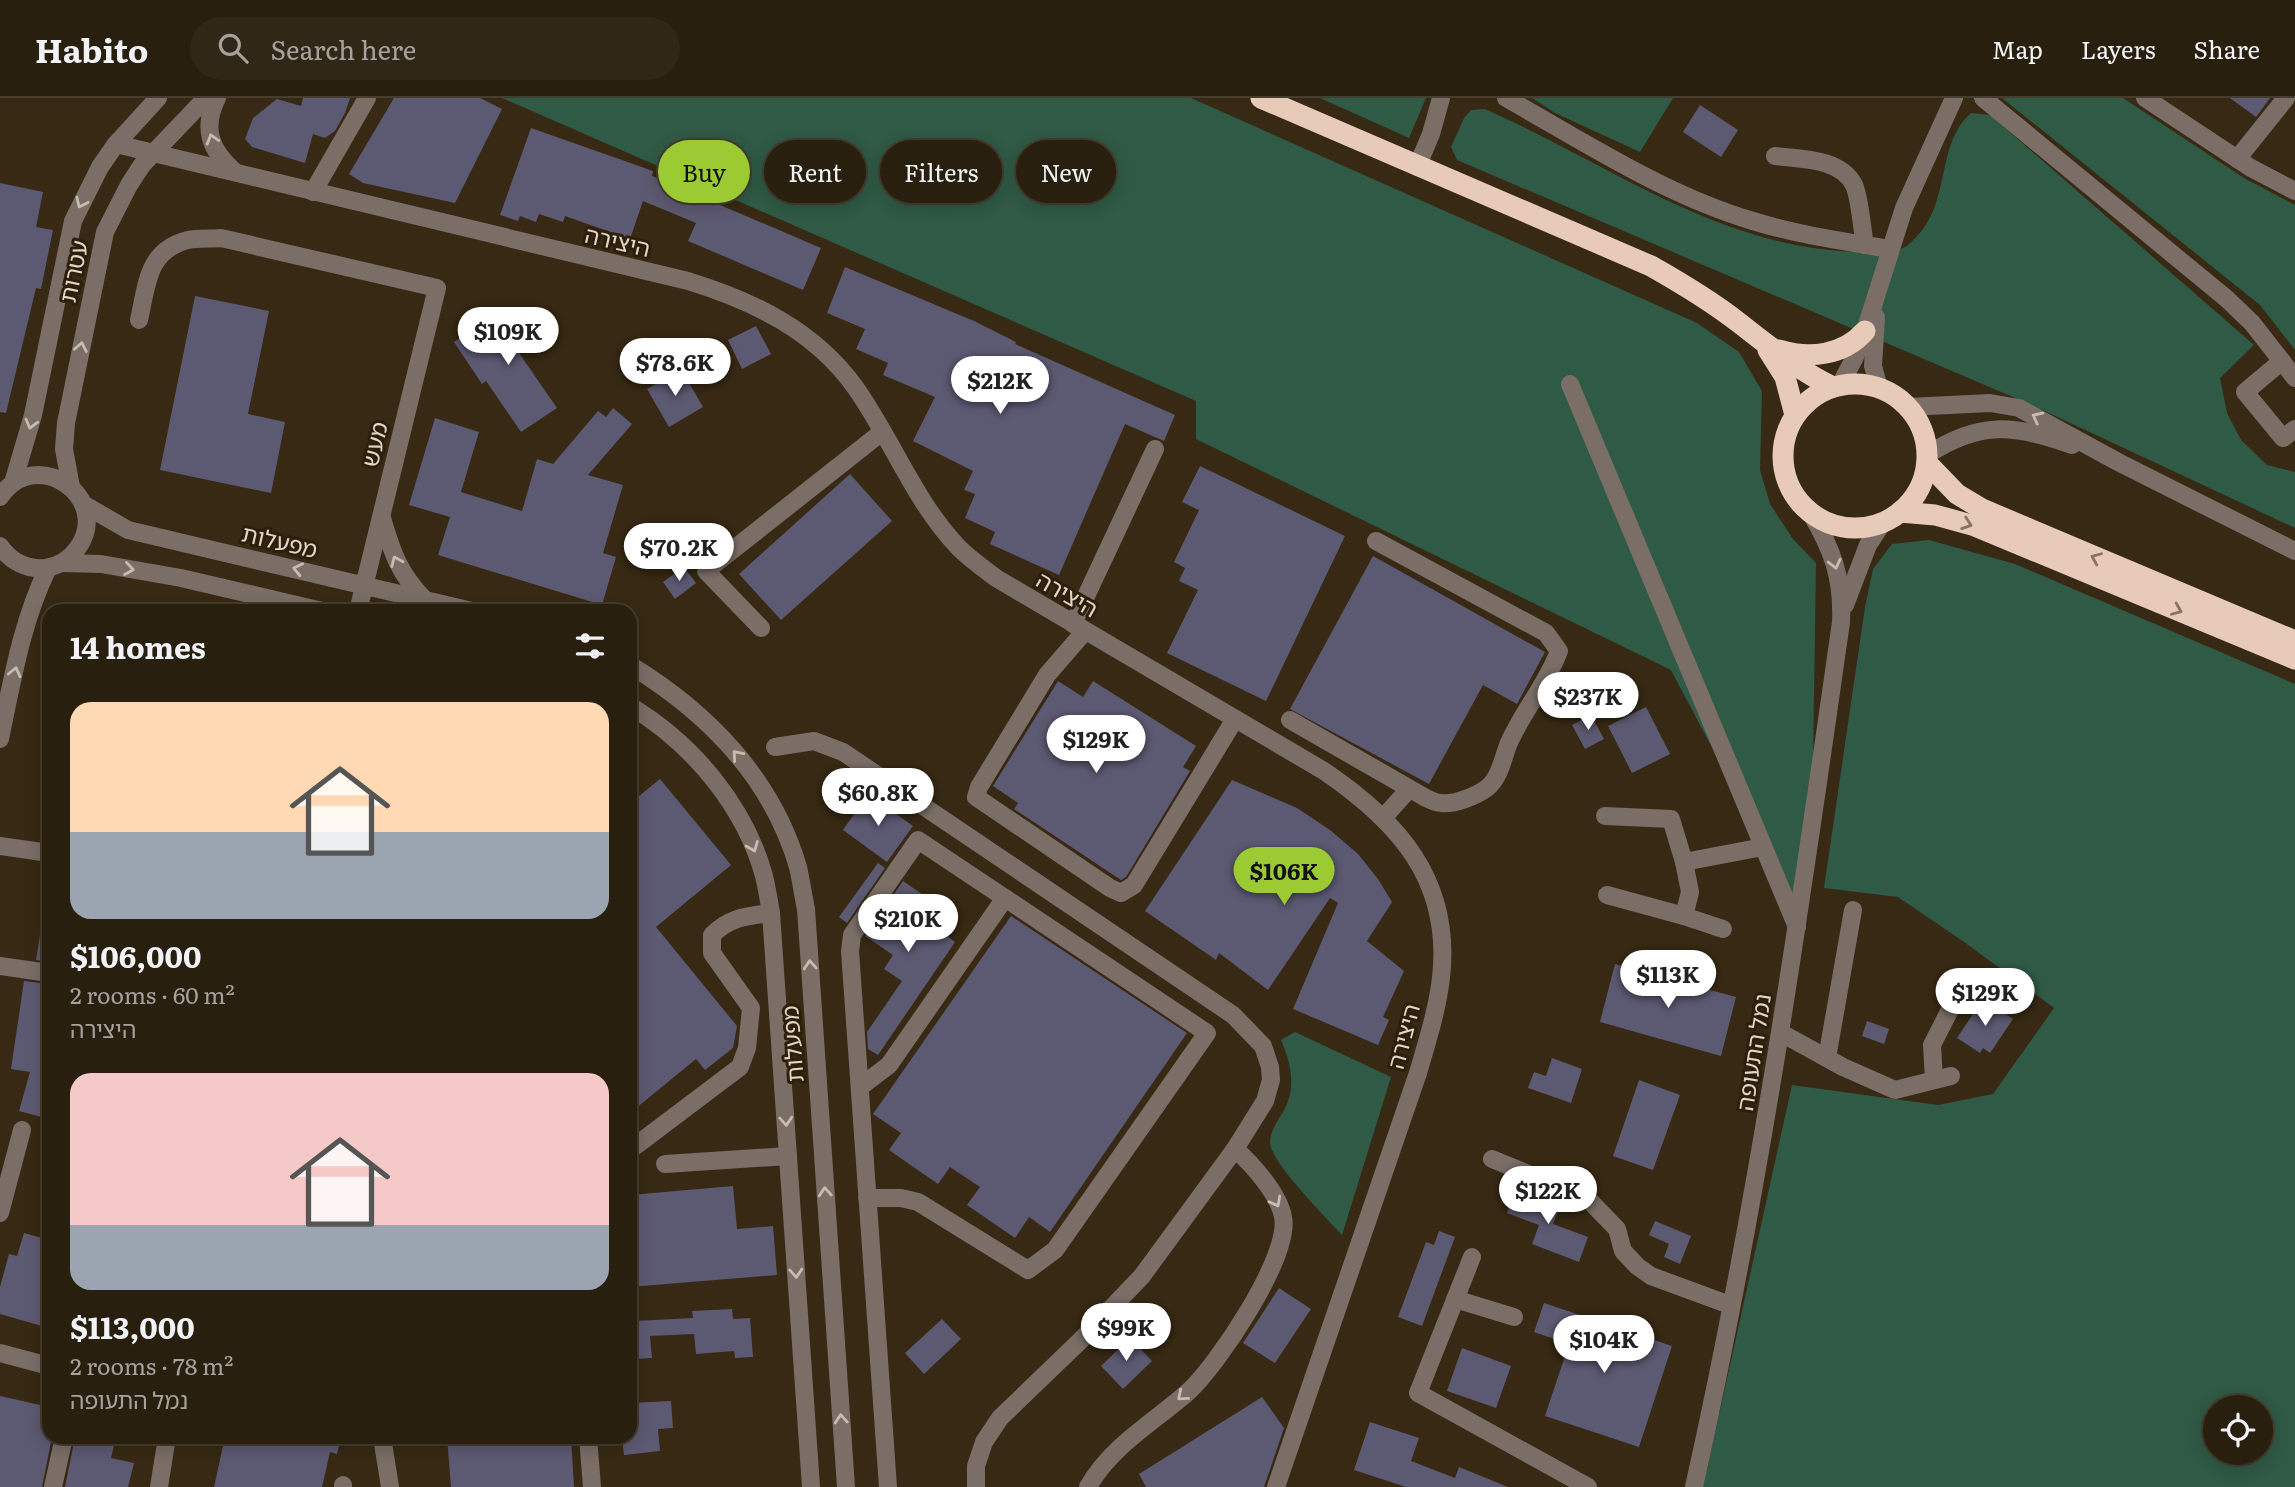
<!DOCTYPE html>
<meta charset="utf-8">
<style>
:root{--surface:#291f0e;--page:#312717;--text:#f1f3f6;--muted:#a5a29e;--line:#453d2e;--accent:#9cca32}
body{margin:0;font-family:Literata,"Noto Sans Hebrew",serif;background:var(--page);color:var(--text);height:100vh;display:flex;flex-direction:column;font-size:26px;white-space:nowrap}
*{box-sizing:border-box;margin:0}
p{font-size:23px;color:var(--muted)}
.icon{flex:none;width:38px;height:38px;fill:none;stroke:currentColor;stroke-width:2;stroke-linecap:round;stroke-linejoin:round}
.map{position:relative;flex:1;overflow:hidden}
.details{position:absolute;left:42px;top:506px;width:595px;height:840px;display:flex;flex-direction:column;background:var(--surface);border-radius:21px;box-shadow:0 4px 18px #0003,0 0 0 2px var(--line)}
.details>*{flex:none}
.banner{position:absolute;left:658px;top:42px;width:665px;height:63px;display:flex;gap:14px}
.controls{position:absolute;left:2203px;top:1297px;display:grid;gap:14px}
.controls a{display:grid;place-items:center;width:70px;height:70px;border-radius:50%;background:var(--surface);box-shadow:0 4px 18px #0003,0 0 0 2px var(--line);font-size:35px}
.price{position:absolute;translate:-50% -60px;padding:0 16px;border-radius:24px;background:#fff;color:#222;font-size:23px;line-height:46px;filter:drop-shadow(0 2px 4px #0008)}
.price::after{content:'';position:absolute;left:50%;top:42px;width:21px;height:16px;margin-left:-10px;background:inherit;clip-path:polygon(0 0,100% 0,50% 100%)}
.price.selected{background:var(--accent);color:#111}
ul{padding:0;list-style:none}
li{display:grid;align-content:center;gap:14px;height:371px;padding:0 28px}
li span{display:grid;place-items:center;height:217px;border-radius:21px;color:#555}
li>.icon{margin-inline-start:auto}
span .icon{width:126px;height:126px;fill:#fffc;stroke-width:1}
li b{font-size:30px}
h2{display:flex;justify-content:space-between;align-items:center;height:84px;padding:0 28px;font-size:30px}
.chip{padding:0 24px;border-radius:32px;background:var(--surface);box-shadow:0 4px 18px #0003,0 0 0 2px var(--line);font-size:24px;line-height:63px}
.chip.selected{background:var(--accent);color:#111}
header{display:flex;align-items:center;gap:42px;box-sizing:border-box;height:98px;padding:0 35px;background:var(--surface);border-bottom:2px solid var(--line)}
header strong{font-size:33px}
nav{display:flex;gap:38px;margin-inline-start:auto;font-size:24px}
.search{width:490px;height:63px;background:var(--page);display:flex;align-items:center;gap:18px;box-sizing:border-box;padding:0 24px;border-radius:38px;color:var(--muted);font-size:26px}
.map>svg:first-child{display:block}
.green{fill:#2f5a45;fill-rule:evenodd}
.building{fill:#5c5972}
.lines{fill:none;stroke-linecap:round;stroke-linejoin:round}
.minor{stroke:#7a6e67;stroke-width:18}
.highway{stroke:#e8cab9;stroke-width:21}
.oneway{stroke:#c6bcb0}
.oneway2{stroke:#8a7461}
.labels{text-anchor:middle;dominant-baseline:central;stroke-width:6;stroke-linejoin:round;paint-order:stroke}
.street-label{font-size:23px;fill:#e0d6c9;stroke:#2d1f09}
</style>
<header>
<strong>Habito</strong>
<div class="search"><svg class="icon" aria-label="search" viewBox="0 0 24 24"><circle cx="10" cy="10" r="6"/><path d="M15 15l6 6"/></svg>Search here</div>
<nav><a>Map</a><a>Layers</a><a>Share</a></nav>
</header>
<div class="map">
<svg width="2295" height="1389" viewBox="0 0 2295 1389">
<rect width="100%" height="100%" fill="#372913"/>
<!-- green -->
<g class="green">
<polygon points="502,0 1191,0 1697,225 1739,254 1762,293 1760,372 1770,406 1793,441 1816,465 1813,666 1794,805 1671,572 1196,341 1196,303"/>
<polygon points="1320,0 1426,0 1409,40"/>
<polygon points="1532,0 1673,0 1640,54 1555,15"/>
<polygon points="2002,0 2123,0 2244,80 2295,107 2295,252 2260,207"/>
<path d="M1485,11C1608,65 1717,150 1858,154C1873,154 1897,157 1909,146C1954,109 1933,49 1971,15L1990,17L2254,247L2220,280L2227,315L2241,342L2267,367L2295,374V430L2034,308L1457,62L1451,49L1464,20L1471,12Z"/>
<path d="M1929,442L2015,466L2295,586V1389H1703L1792,987L1938,1007L1993,996L2054,910L1964,844L1898,799L1824,790L1865,509L1873,471L1892,446ZM2216,1309H2261V1354H2216Z"/>
<path d="M1295,934L1391,979L1342,1137C1326,1119 1270,1064 1270,1044C1270,1034 1278,1022 1283,1014C1297,991 1291,965 1281,942Z"/>
</g>
<!-- building -->
<g class="building">
<polygon points="303,0 350,0 345,15 335,33 325,40 313,36 305,65 252,49 245,41 253,20 277,1 301,8"/>
<polygon points="394,0 480,0 502,11 455,105 363,85 349,76"/>
<polygon points="2230,0 2270,0 2256,19"/>
<polygon points="1700,7 1738,32 1721,59 1683,34"/>
<polygon points="531,30 653,73 652,78 821,150 803,192 688,143 696,125 643,103 630,141 565,118 563,124 539,116 536,124 520,118 518,123 500,117"/>
<polygon points="0,85 43,94 36,129 53,132 41,191 36,190 6,315 0,314"/>
<polygon points="845,169 974,223 1016,244 1015,246 1175,317 1164,343 1125,326 1059,477 990,446 995,434 965,420 975,396 964,392 973,373 913,343 935,299 883,277 888,265 856,251 865,231 827,215"/>
<polygon points="195,198 269,213 248,316 285,324 271,395 160,372"/>
<polygon points="524,212 541,243 519,255 557,310 521,334 486,283 482,286 454,244 484,224 488,230"/>
<polygon points="756,228 771,256 742,271 728,242"/>
<polygon points="681,271 703,309 669,329 647,291"/>
<polygon points="613,310 632,326 588,377 623,387 603,455 616,459 602,507 438,457 450,419 409,407 435,320 479,334 461,394 522,413 537,361 553,366 598,313 606,319"/>
<polygon points="1200,368 1345,438 1266,603 1167,555 1198,492 1179,483 1185,470 1174,464 1199,412 1182,404"/>
<polygon points="850,376 892,423 781,522 739,476"/>
<polygon points="1373,458 1545,554 1517,606 1483,587 1429,686 1290,611"/>
<polygon points="684,469 696,485 675,501 663,484"/>
<polygon points="1058,583 1083,599 1093,583 1196,648 1183,669 1190,673 1126,779 1121,782 1014,711 1018,705 993,688"/>
<polygon points="1646,609 1670,656 1632,675 1608,628"/>
<polygon points="1591,617 1604,641 1585,651 1572,627"/>
<polygon points="660,681 731,767 656,829 737,928 733,950 705,972 696,961 630,1015 630,686 639,698"/>
<polygon points="1232,682 1297,710 1330,732 1358,756 1378,781 1392,804 1367,843 1404,873 1383,919 1389,922 1378,947 1293,911 1338,805 1330,800 1268,892 1219,855 1216,862 1145,813"/>
<polygon points="868,696 913,728 887,764 843,732"/>
<polygon points="878,765 885,770 847,825 839,819"/>
<polygon points="903,783 957,820 946,837 955,844 878,957 868,951 867,934 902,883 884,871 893,857 865,838"/>
<polygon points="1011,818 1187,935 1050,1134 1029,1119 1015,1140 967,1107 980,1089 950,1069 938,1086 889,1052 901,1035 873,1016"/>
<polygon points="40,837 49,837 49,864 36,862"/>
<polygon points="1615,866 1736,899 1721,958 1600,924"/>
<polygon points="24,883 49,886 49,1021 19,1013 30,974 11,971"/>
<polygon points="1983,901 2013,921 1990,955 1983,950 1980,955 1957,940"/>
<polygon points="1867,923 1889,931 1884,946 1862,938"/>
<polygon points="1552,960 1582,971 1571,1005 1528,990 1534,974 1546,978"/>
<polygon points="1639,982 1680,997 1653,1072 1613,1058"/>
<polygon points="733,1088 737,1131 773,1128 777,1177 630,1189 630,1097"/>
<polygon points="1516,1092 1560,1109 1553,1126 1588,1139 1579,1164 1532,1146 1539,1127 1507,1115"/>
<polygon points="1655,1123 1691,1138 1680,1166 1664,1159 1669,1146 1649,1137"/>
<polygon points="1439,1133 1455,1139 1422,1228 1398,1219 1426,1144 1434,1147"/>
<polygon points="24,1135 49,1142 49,1230 0,1216 0,1189 9,1156 17,1158"/>
<polygon points="1279,1190 1311,1211 1275,1265 1243,1245"/>
<polygon points="1544,1205 1672,1248 1639,1349 1545,1318 1569,1246 1534,1234"/>
<polygon points="732,1211 733,1221 750,1220 753,1259 735,1260 734,1253 696,1256 694,1236 650,1238 652,1260 636,1261 634,1223 693,1220 692,1213"/>
<polygon points="942,1221 961,1241 924,1276 905,1255"/>
<polygon points="1130,1240 1152,1263 1123,1291 1101,1268"/>
<polygon points="1462,1250 1511,1268 1496,1310 1447,1293"/>
<polygon points="0,1298 49,1309 49,1339 52,1339 42,1389 0,1389"/>
<polygon points="1262,1299 1284,1330 1264,1389 1146,1389 1139,1376"/>
<polygon points="671,1303 673,1330 658,1331 660,1353 624,1357 622,1340 630,1339 630,1305"/>
<polygon points="1370,1324 1419,1340 1411,1363 1455,1380 1459,1369 1508,1389 1406,1389 1354,1372"/>
<polygon points="75,1339 116,1339 111,1360 134,1365 128,1389 65,1389"/>
<polygon points="225,1339 341,1339 337,1356 330,1354 322,1389 214,1389"/>
<polygon points="447,1339 571,1339 574,1389 451,1389"/>
</g>
<g class="lines">
<!-- minor -->
<g class="minor">
<path d="M217,0C202,30 210,52 234,73"/>
<path d="M1506,0C1584,44 1667,98 1753,123C1798,137 1844,143 1889,151"/>
<polyline points="1983,0 2227,201 2252,225 2295,280"/>
<polyline points="2145,0 2251,70 2295,93"/>
<path d="M116,46L688,183C753,203 814,232 855,289C892,341 914,403 959,450C970,461 983,470 996,480L1324,673C1399,724 1452,783 1441,880C1437,913 1427,944 1418,975L1276,1389"/>
<path d="M1775,58C1800,61 1841,60 1854,87C1860,100 1862,132 1865,147"/>
<polyline points="2237,61 2286,0"/>
<polyline points="1417,69 1431,36 1441,0"/>
<polyline points="313,94 367,0"/>
<polyline points="1876,219 1873,268 1879,290"/>
<path d="M139,222C147,187 147,152 188,142C198,140 211,141 221,140L437,190L358,513"/>
<polyline points="2282,263 2245,294 2283,340 2295,331"/>
<polyline points="1570,286 1797,829"/>
<polyline points="1840,287 1854,261 1865,233 1904,110 1954,0"/>
<polyline points="1908,309 1990,305 2019,310 2118,364 2295,453"/>
<path d="M1927,357C1981,322 2014,327 2072,347"/>
<polyline points="13,385 33,317 73,123 100,69 116,46 158,0"/>
<polyline points="71,389 64,351 66,325 105,134 129,87 142,67 206,0"/>
<path d="M0,399C36,345 114,401 77,451C70,461 58,468 46,470C27,472 10,463 0,448"/>
<polyline points="83,406 128,432 472,513"/>
<path d="M382,420C392,454 399,476 425,502"/>
<polyline points="62,465 101,466 181,480 322,513"/>
<polyline points="1845,507 1868,447 1883,424"/>
<polyline points="1073,526 1155,351"/>
<polyline points="761,530 706,473 882,334"/>
<polyline points="1085,533 1047,577 979,689 976,699 1110,790 1121,795 1134,787 1235,621"/>
<path d="M630,567C707,614 772,680 798,769C801,782 803,797 806,811L846,1389"/>
<path d="M630,608C692,645 745,708 764,778C767,790 769,803 771,815L811,1389"/>
<path d="M1290,622L1426,700C1430,702 1436,705 1441,705C1454,707 1476,698 1487,690C1499,681 1503,661 1508,647C1522,614 1547,586 1559,553L1546,535L1376,443"/>
<path d="M0,641C12,583 22,523 48,470"/>
<polyline points="775,649 814,643 843,654 1233,917 1263,948 1270,969 1271,982 1265,1003 1235,1051 1142,1178 1081,1242 1000,1320 984,1344 976,1368 976,1389"/>
<polyline points="1605,718 1671,721 1684,764 1690,794 1684,818"/>
<polyline points="1384,719 1409,691"/>
<polyline points="0,748 49,755"/>
<polyline points="1684,764 1763,749"/>
<polyline points="1607,797 1684,818 1723,831"/>
<polyline points="0,868 49,875"/>
<polyline points="1781,935 1843,969 1895,992 1951,978"/>
<polyline points="1827,960 1853,812"/>
<polyline points="1934,982 1932,947 1965,882"/>
<polyline points="860,989 889,967 1005,800"/>
<path d="M630,1052L740,969L747,950L751,910L712,855V837C730,819 747,818 771,815"/>
<polyline points="1492,1061 1587,1100 1617,1131 1623,1153 1637,1168 1651,1178 1730,1207"/>
<polyline points="665,1066 788,1058"/>
<path d="M867,1100H901L918,1104L1028,1172L1055,1152L1207,935L918,742L852,837L850,853C863,1032 875,1210 888,1389"/>
<polyline points="0,1115 22,1032"/>
<polyline points="1472,1159 1418,1295 1588,1389"/>
<polyline points="1455,1201 1514,1219"/>
<polyline points="0,1255 49,1268"/>
<polyline points="382,1339 390,1389"/>
<polyline points="588,1339 592,1389"/>
<polyline points="343,1387 343,1389"/>
<polyline points="53,1389 64,1339"/>
<polyline points="159,1389 167,1339"/>
<path d="M1088,1389C1111,1348 1154,1324 1188,1294C1217,1268 1291,1158 1283,1119C1279,1096 1252,1066 1235,1051"/>
<path d="M1694,1389C1758,1103 1800,814 1841,524C1843,480 1832,450 1810,414"/>
</g>
<!-- highway -->
<g class="highway">
<path d="M1261,0L1651,168C1681,185 1711,203 1738,224C1769,248 1798,272 1833,289"/>
<polyline points="1768,252 1785,279 1795,317"/>
<path d="M1779,252C1809,261 1843,258 1865,233"/>
<circle cx="1855" cy="358" r="72"/>
<polyline points="1927,365 1957,396 1982,411 2295,543"/>
<polyline points="1900,414 1935,417 1975,428 2295,561"/>
</g>
</g>
<!-- one-way arrows -->
<defs><path id="oneway-chevron" d="M-2-3.5L2.5 0L-2 3.5" fill="none" stroke-width="1.6" stroke-linecap="round" stroke-linejoin="round" transform="scale(1.75)"/></defs>
<g class="oneway">
<use href="#oneway-chevron" transform="translate(212 41) rotate(-107)"/>
<use href="#oneway-chevron" transform="translate(81 105) rotate(115)"/>
<use href="#oneway-chevron" transform="translate(81 249) rotate(-79)"/>
<use href="#oneway-chevron" transform="translate(2037 319) rotate(-153)"/>
<use href="#oneway-chevron" transform="translate(31 326) rotate(105)"/>
<use href="#oneway-chevron" transform="translate(396 463) rotate(-114)"/>
<use href="#oneway-chevron" transform="translate(1835 466) rotate(76)"/>
<use href="#oneway-chevron" transform="translate(129 471) rotate(9)"/>
<use href="#oneway-chevron" transform="translate(298 471) rotate(-167)"/>
<use href="#oneway-chevron" transform="translate(15 574) rotate(-77)"/>
<use href="#oneway-chevron" transform="translate(737 657) rotate(-131)"/>
<use href="#oneway-chevron" transform="translate(753 749) rotate(68)"/>
<use href="#oneway-chevron" transform="translate(810 867) rotate(-94)"/>
<use href="#oneway-chevron" transform="translate(786 1023) rotate(86)"/>
<use href="#oneway-chevron" transform="translate(825 1094) rotate(-94)"/>
<use href="#oneway-chevron" transform="translate(1276 1104) rotate(62)"/>
<use href="#oneway-chevron" transform="translate(796 1175) rotate(86)"/>
<use href="#oneway-chevron" transform="translate(1182 1298) rotate(140)"/>
<use href="#oneway-chevron" transform="translate(841 1321) rotate(-94)"/>
</g>
<g class="oneway2">
<use href="#oneway-chevron" transform="translate(1967 426) rotate(19)"/>
<use href="#oneway-chevron" transform="translate(2096 460) rotate(-157)"/>
<use href="#oneway-chevron" transform="translate(2177 512) rotate(23)"/>
</g>
<g class="labels">
<!-- street labels -->
<g class="street-label">
<text transform="translate(618 142) rotate(13)">היצירה</text>
<text transform="translate(72 173) rotate(-78)">עטרות</text>
<text transform="translate(373 346) rotate(-76)">מעש</text>
<text transform="translate(280 442) rotate(13)">מפעלות</text>
<text transform="translate(1068 495) rotate(30)">היצירה</text>
<text transform="translate(1402 938) rotate(-75)">היצירה</text>
<text transform="translate(791 946) rotate(-94)">מפעלות</text>
<text transform="translate(1752 954) rotate(-81)">נמל התעופה</text>
</g>
</g>
</svg>
<div class="controls">
<a><svg class="icon" aria-label="locate" viewBox="0 0 24 24"><circle cx="12" cy="12" r="6"/><path d="M12 2v4M12 18v4M2 12h4M18 12h4"/></svg></a>
</div>
<b class="price" style="left:508px;top:269px">$109K</b>
<b class="price" style="left:675px;top:300px">$78.6K</b>
<b class="price" style="left:1000px;top:318px">$212K</b>
<b class="price" style="left:679px;top:485px">$70.2K</b>
<b class="price" style="left:1588px;top:634px">$237K</b>
<b class="price" style="left:1096px;top:677px">$129K</b>
<b class="price" style="left:878px;top:730px">$60.8K</b>
<b class="price selected" style="left:1284px;top:809px">$106K</b>
<b class="price" style="left:908px;top:856px">$210K</b>
<b class="price" style="left:1668px;top:912px">$113K</b>
<b class="price" style="left:1985px;top:930px">$129K</b>
<b class="price" style="left:1548px;top:1128px">$122K</b>
<b class="price" style="left:1126px;top:1265px">$99K</b>
<b class="price" style="left:1604px;top:1277px">$104K</b>
<div class="banner">
<a class="chip selected">Buy</a>
<a class="chip">Rent</a>
<a class="chip">Filters</a>
<a class="chip">New</a>
</div>
<section class="details">
<h2>14 homes<svg class="icon" aria-label="filters" viewBox="0 0 24 24"><path d="M4 7h16M4 17h16"/><circle cx="9" cy="7" r="2"/><circle cx="15" cy="17" r="2"/></svg></h2>
<ul>
<li><span style="background:linear-gradient(#ffd9b3 60%,#9aa5b1 0)"><svg class="icon" aria-label="home" viewBox="0 0 24 24"><path d="M3 11l9-7 9 7M6 9v11h12V9"/></svg></span><div><b>$106,000</b><p>2 rooms · 60 m²</p><p>היצירה</p></div></li>
<li><span style="background:linear-gradient(#f6c9c9 70%,#9aa5b1 0)"><svg class="icon" aria-label="home" viewBox="0 0 24 24"><path d="M3 11l9-7 9 7M6 9v11h12V9"/></svg></span><div><b>$113,000</b><p>2 rooms · 78 m²</p><p>נמל התעופה</p></div></li>
</ul>
</section>
</div>
